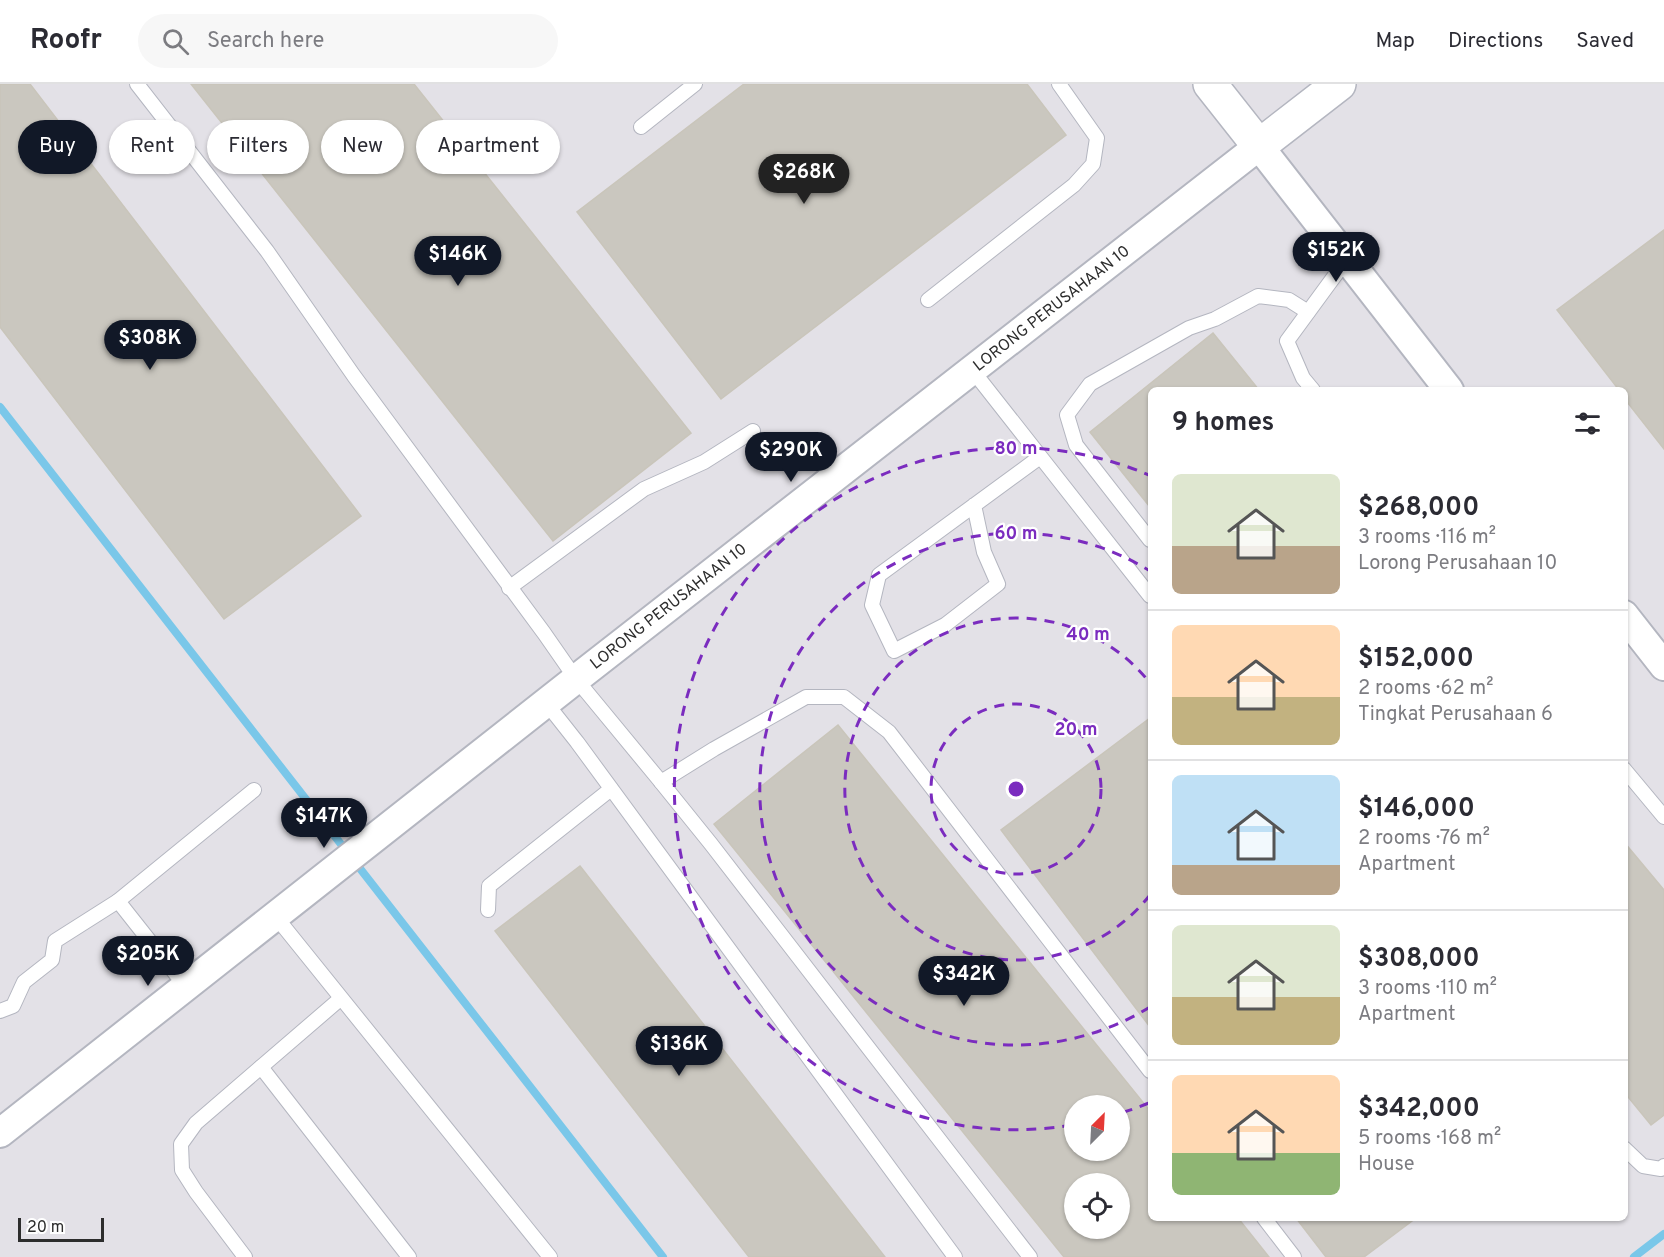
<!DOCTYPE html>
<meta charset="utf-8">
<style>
:root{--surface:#fff;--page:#f7f7f7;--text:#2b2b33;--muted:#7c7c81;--line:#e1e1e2;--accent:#111827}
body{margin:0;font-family:Overpass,sans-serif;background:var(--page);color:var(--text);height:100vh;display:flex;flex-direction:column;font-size:22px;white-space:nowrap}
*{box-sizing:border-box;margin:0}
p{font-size:20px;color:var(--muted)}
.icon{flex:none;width:33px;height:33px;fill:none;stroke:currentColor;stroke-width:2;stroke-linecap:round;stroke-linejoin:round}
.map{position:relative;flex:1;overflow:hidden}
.panel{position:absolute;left:1148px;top:303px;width:480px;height:834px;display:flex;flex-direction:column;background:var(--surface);border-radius:9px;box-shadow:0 2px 4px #0004}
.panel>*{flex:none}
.guide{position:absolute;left:18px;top:36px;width:570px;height:54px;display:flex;gap:12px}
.needle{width:39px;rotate:24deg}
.fabs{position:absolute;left:1064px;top:1011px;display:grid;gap:12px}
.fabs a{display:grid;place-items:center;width:66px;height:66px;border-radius:50%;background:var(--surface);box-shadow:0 2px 4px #0004;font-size:30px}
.scale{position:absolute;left:18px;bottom:15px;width:86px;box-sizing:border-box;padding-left:6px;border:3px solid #2d2d2d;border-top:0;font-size:16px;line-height:21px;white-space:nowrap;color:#2d2d2d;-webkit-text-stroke:4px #fff;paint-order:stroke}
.price{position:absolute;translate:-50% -51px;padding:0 14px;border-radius:21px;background:var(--accent);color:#fff;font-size:20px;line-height:39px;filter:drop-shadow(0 2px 3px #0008)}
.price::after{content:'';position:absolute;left:50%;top:36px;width:18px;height:14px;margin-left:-9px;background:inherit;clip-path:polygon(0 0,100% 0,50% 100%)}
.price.active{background:#222;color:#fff}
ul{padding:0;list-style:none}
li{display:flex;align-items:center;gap:18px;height:150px;padding:0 24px}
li+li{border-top:2px solid var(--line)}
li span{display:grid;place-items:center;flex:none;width:168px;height:120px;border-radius:9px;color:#555}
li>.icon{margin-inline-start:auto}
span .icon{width:72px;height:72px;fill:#fffc;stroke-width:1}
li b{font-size:26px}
h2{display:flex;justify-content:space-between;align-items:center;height:72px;padding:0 24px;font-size:26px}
.tag{padding:0 21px;border-radius:27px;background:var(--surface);box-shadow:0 2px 4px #0004;font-size:21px;line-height:54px}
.tag.active{background:var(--accent);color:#fff}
header{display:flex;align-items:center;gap:36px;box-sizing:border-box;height:84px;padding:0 30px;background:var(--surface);border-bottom:2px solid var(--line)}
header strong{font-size:28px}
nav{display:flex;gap:33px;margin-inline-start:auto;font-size:21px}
.search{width:420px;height:54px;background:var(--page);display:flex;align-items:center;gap:15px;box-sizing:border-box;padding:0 21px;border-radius:33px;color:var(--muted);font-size:22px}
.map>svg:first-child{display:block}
.industrial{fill:#e3e1e7;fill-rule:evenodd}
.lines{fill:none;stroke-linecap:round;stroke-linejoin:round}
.stream{stroke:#7ac7e9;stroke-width:8}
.building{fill:#cac7bf;stroke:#c9c5ba;stroke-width:1.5;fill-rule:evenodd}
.service-casing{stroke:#b4b6c0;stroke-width:16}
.minor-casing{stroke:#b4b6c0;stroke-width:32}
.tertiary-casing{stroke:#b4b6c0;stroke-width:36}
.service{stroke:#fff;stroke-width:14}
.minor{stroke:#fff;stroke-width:28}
.tertiary{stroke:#fff;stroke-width:33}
.ring{fill:none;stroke:#7b2cbf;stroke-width:3;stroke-dasharray:10 8}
.labels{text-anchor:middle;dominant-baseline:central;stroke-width:4.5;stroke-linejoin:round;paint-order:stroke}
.street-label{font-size:16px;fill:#2d2d2d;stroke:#fff}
.centre{fill:#7b2cbf;stroke:#fff;stroke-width:3}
.ring-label{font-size:18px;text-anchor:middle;font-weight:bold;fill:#7b2cbf;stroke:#fff;stroke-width:4.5;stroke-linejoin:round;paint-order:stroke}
</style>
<header>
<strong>Roofr</strong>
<div class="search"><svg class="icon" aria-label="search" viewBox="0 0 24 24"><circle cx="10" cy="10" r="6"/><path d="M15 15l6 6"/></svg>Search here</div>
<nav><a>Map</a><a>Directions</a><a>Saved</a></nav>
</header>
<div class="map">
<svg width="1664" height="1173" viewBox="0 0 1664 1173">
<rect width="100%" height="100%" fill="#eee9e1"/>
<!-- industrial -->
<path class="industrial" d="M0,0H1664V1173H0ZM1150,306H1624V1134H1150ZM1074,1022H1119V1066H1074ZM1074,1100H1119V1144H1074Z"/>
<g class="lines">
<!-- stream -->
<g class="stream">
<polyline points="0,323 663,1173"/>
<polyline points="1634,1173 1664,1150"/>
</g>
</g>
<!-- building -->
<g class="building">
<polygon points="0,0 30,0 361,432 224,535 0,243"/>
<polygon points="191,0 414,0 691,349 553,457"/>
<polygon points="744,0 1027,0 1066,51 721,315 577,128"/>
<polygon points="1664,146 1664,365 1624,314 1624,306 1619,306 1557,226"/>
<polygon points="1213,249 1259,306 1150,306 1150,423 1090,348"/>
<polygon points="1150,634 1150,943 1001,746"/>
<path d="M838,641L1150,1027V1134H1238L1269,1173H1064L714,740ZM1074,1022H1119V1066H1074ZM1074,1100H1119V1144H1074Z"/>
<polygon points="1624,758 1664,806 1664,1031 1651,1041 1624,1008"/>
<polygon points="580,782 885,1173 749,1173 495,847"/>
<polygon points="1296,1134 1416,1134 1364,1173 1326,1173"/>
</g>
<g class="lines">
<!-- service casing -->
<g class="service-casing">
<g id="service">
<polyline points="137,0 267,167 354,292 544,549 576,595 661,698 714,665 806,613 844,613 889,648 1150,987"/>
<polyline points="641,43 695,0"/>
<polyline points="928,216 1074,101 1093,80 1097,54 1059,0"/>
<polyline points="973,287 1150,512"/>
<polyline points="1313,306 1303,294 1287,257 1347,175"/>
<polyline points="974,421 984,468 998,500 945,541 894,567 872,521 879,491 1040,373"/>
<polyline points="1150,456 1076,361 1067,331 1090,300 1189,244 1215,235 1258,212 1289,216 1308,228"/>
<polyline points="509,504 644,405 704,378 753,347"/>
<polyline points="547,620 577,658 955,1173"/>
<polyline points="1624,685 1664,733"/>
<polyline points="661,698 711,760 1030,1173"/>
<polyline points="488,826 489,802 611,705"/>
<polyline points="276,833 550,1173"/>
<polyline points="186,903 118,817 254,706"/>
<polyline points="0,927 13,922 24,898 52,876 55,857 118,817"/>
<polyline points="261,983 409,1173"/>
<polyline points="1624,1064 1643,1082 1661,1085 1664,1082"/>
<polyline points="1264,1134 1294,1173"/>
<polyline points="245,1173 196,1108 182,1086 181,1060 196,1039 340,915"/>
</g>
</g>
<!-- minor casing -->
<g class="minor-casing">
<g id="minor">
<polyline points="1624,531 1664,582"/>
<polyline points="0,1049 576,595 1259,62 1449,306"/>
</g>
</g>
<!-- tertiary casing -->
<g class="tertiary-casing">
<polyline id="tertiary" points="1210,0 1259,62 1339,0"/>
</g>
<!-- service -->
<use href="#service" class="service"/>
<!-- minor -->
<use href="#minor" class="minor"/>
<!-- tertiary -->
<use href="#tertiary" class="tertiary"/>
</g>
<!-- distance rings -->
<g class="ring">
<circle cx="1016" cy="705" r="85"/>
<path d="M1150 811A171 171 0 1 1 1150 599"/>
<path d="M1150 923A256 256 0 1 1 1150 487"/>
<path d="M1149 1019A341 341 0 0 1 1121 1029M1072 1041A341 341 0 1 1 1149 391"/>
</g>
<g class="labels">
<!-- street labels -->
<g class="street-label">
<text transform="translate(1052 225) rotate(-38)">LORONG PERUSAHAAN 10</text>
<text transform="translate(669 523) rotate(-38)">LORONG PERUSAHAAN 10</text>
</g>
</g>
<circle cx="1016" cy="705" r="9" class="centre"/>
<g class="ring-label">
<text x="1016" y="370">80 m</text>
<text x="1016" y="455">60 m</text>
<text x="1088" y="556">40 m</text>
<text x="1076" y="651">20 m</text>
</g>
</svg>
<div class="fabs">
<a><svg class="needle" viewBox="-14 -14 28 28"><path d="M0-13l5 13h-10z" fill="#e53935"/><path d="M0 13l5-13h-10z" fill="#7c7c81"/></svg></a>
<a><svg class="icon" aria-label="locate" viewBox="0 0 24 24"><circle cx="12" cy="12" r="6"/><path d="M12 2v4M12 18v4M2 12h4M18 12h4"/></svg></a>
</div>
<div class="scale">20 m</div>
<b class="price active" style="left:804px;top:121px">$268K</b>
<b class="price" style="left:1336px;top:199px">$152K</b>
<b class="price" style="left:458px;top:203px">$146K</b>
<b class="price" style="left:150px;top:287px">$308K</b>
<b class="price" style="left:791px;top:399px">$290K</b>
<b class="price" style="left:324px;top:765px">$147K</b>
<b class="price" style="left:148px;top:903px">$205K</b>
<b class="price" style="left:964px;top:923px">$342K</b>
<b class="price" style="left:679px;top:993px">$136K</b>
<div class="guide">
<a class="tag active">Buy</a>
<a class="tag">Rent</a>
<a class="tag">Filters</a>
<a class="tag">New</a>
<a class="tag">Apartment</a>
</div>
<section class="panel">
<h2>9 homes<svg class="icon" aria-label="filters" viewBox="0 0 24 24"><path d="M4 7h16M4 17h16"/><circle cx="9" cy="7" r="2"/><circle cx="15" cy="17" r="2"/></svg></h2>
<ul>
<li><span style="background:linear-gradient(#dfe7d0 60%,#b9a48a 0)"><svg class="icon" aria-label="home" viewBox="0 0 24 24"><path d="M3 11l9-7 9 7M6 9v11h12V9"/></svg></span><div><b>$268,000</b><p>3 rooms · 116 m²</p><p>Lorong Perusahaan 10</p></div></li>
<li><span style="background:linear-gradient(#ffd9b3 60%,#c2b280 0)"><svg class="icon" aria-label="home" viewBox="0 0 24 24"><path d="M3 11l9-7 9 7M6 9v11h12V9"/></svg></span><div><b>$152,000</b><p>2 rooms · 62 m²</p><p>Tingkat Perusahaan 6</p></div></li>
<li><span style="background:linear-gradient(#bfe0f5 75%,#b9a48a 0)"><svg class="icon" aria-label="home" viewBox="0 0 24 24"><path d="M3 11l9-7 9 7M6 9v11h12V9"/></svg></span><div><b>$146,000</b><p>2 rooms · 76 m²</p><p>Apartment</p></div></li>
<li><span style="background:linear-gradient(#dfe7d0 60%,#c2b280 0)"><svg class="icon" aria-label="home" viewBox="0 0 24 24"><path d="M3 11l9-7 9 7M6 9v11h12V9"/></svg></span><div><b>$308,000</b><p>3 rooms · 110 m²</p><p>Apartment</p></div></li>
<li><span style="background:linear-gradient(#ffd9b3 65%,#8fb573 0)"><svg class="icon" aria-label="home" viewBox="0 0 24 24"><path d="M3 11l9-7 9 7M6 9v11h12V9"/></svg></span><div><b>$342,000</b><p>5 rooms · 168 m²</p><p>House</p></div></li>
</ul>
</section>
</div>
